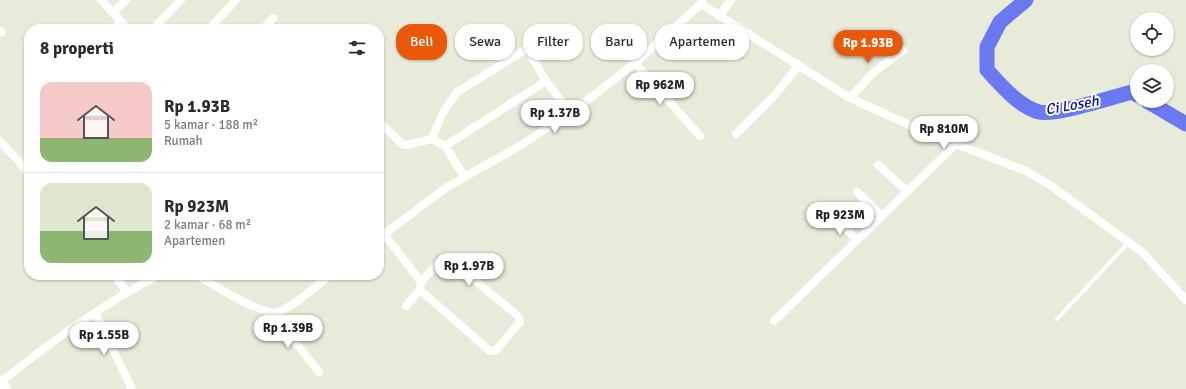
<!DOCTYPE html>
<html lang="id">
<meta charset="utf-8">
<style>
:root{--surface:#fff;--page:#f7f7f7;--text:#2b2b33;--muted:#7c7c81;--line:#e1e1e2;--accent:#ea580c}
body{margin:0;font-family:Signika,sans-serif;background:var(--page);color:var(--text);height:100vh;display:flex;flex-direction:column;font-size:15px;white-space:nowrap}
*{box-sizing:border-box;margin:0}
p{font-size:13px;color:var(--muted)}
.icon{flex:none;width:22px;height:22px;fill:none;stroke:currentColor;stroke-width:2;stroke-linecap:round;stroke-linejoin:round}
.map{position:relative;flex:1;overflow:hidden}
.panel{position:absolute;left:24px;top:24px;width:360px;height:256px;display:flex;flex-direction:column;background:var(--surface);border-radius:16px;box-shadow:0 1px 3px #0004}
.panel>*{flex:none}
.banner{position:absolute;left:396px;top:24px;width:380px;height:36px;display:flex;gap:8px}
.controls{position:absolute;left:1130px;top:12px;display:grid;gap:8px}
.controls a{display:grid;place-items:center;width:44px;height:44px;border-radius:50%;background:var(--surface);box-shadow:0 1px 3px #0004;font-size:20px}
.price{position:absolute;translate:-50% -34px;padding:0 9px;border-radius:14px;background:#fff;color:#222;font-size:13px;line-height:26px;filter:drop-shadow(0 1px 2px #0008)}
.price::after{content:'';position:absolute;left:50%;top:24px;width:12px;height:9px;margin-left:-6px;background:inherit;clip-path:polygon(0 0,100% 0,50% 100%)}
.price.active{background:var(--accent);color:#fff}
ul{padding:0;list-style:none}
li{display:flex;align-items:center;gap:12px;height:100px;padding:0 16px}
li+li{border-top:1px solid var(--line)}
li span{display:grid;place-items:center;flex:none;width:112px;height:80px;border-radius:12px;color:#555}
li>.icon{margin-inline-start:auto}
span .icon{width:48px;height:48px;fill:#fffc;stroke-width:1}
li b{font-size:17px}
h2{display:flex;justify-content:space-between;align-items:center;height:48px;padding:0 16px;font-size:17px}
.pill{padding:0 14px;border-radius:16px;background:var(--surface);box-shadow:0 1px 3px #0004;font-size:14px;line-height:36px}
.pill.active{background:var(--accent);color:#fff}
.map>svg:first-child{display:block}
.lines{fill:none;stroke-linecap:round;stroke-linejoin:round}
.river{stroke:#6a79f0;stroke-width:15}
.lane{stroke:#fff;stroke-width:4}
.street{stroke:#fff;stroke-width:8}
.secondary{stroke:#fff;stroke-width:11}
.labels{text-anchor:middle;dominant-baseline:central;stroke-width:4;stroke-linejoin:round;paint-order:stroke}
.water-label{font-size:15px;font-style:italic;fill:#0b1199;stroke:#fff}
</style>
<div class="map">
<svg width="1186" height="389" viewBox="0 0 1186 389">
<rect width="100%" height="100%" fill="#e8ebd9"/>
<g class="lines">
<!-- river -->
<g class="river">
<path d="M1026,0L1000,22L987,47V70C1001,85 1018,106 1039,112C1055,116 1113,97 1132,92L1137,95"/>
<polyline points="1147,101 1186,124"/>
</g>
<!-- lane -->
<polyline class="lane" points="1057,319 1129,242"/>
<!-- street -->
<g class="street">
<polyline points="101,0 128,29"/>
<polyline points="701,4 850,98 925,132 1026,171 1050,185 1142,252 1186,300"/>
<polyline points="113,12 126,0"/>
<polyline points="719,16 731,0"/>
<polyline points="113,29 121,22"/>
<polyline points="153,29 181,0"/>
<polyline points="209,29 236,0"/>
<polyline points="263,29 273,18"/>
<polyline points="0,31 2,32"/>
<polyline points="527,49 546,81 570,113"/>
<polyline points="635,63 700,136"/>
<polyline points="850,98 874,72 903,50"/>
<polyline points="379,122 402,144 407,145 432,139 445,146 464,176"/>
<polyline points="736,134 775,95 798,66"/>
<polyline points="432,139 442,114 457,92 554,32"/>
<polyline points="0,141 29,173"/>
<polyline points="445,146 546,81"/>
<polyline points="878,165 907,191"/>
<polyline points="857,192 882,216"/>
<polyline points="837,219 857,240"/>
<polyline points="384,234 421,282 420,290 406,306"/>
<polyline points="379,238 447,187 523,144 588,100 635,63 701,4 702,0"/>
<polyline points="114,275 127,292"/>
<path d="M197,275C211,284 263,316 277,312C291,309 317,285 330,275"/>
<polyline points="420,290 490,351 496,350 520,322 518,316 448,258 443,258 421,282"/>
<polyline points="95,313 132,389"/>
<polyline points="272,313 319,372"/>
<polyline points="774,321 956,144"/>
<path d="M1,382C50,342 102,304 159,275"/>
</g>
<!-- secondary -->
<polyline class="secondary" points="0,381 6,389"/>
</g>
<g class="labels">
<!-- water labels -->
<g class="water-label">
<text transform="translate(1072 105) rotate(-10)">Ci Loseh</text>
</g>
</g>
</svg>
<div class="controls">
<a><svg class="icon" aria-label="locate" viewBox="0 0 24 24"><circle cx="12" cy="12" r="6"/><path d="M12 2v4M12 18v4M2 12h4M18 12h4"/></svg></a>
<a><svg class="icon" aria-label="layers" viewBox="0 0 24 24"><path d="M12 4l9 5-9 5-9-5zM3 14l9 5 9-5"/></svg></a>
</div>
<b class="price active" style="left:868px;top:64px">Rp 1.93B</b>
<b class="price" style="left:660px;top:106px">Rp 962M</b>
<b class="price" style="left:555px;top:134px">Rp 1.37B</b>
<b class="price" style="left:944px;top:150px">Rp 810M</b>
<b class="price" style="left:840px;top:236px">Rp 923M</b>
<b class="price" style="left:469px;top:287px">Rp 1.97B</b>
<b class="price" style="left:288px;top:349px">Rp 1.39B</b>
<b class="price" style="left:104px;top:356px">Rp 1.55B</b>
<div class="banner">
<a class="pill active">Beli</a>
<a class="pill">Sewa</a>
<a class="pill">Filter</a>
<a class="pill">Baru</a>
<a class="pill">Apartemen</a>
</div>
<section class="panel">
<h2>8 properti<svg class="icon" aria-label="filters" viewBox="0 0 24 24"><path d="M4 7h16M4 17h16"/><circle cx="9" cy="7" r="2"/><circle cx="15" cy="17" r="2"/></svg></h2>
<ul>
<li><span style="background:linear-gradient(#f6c9c9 70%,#8fb573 0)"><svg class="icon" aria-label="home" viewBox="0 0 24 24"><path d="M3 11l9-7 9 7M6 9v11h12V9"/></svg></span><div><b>Rp 1.93B</b><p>5 kamar · 188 m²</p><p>Rumah</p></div></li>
<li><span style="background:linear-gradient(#dfe7d0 60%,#8fb573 0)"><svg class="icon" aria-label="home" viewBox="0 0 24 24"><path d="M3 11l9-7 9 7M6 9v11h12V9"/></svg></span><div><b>Rp 923M</b><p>2 kamar · 68 m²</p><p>Apartemen</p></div></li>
</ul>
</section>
</div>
